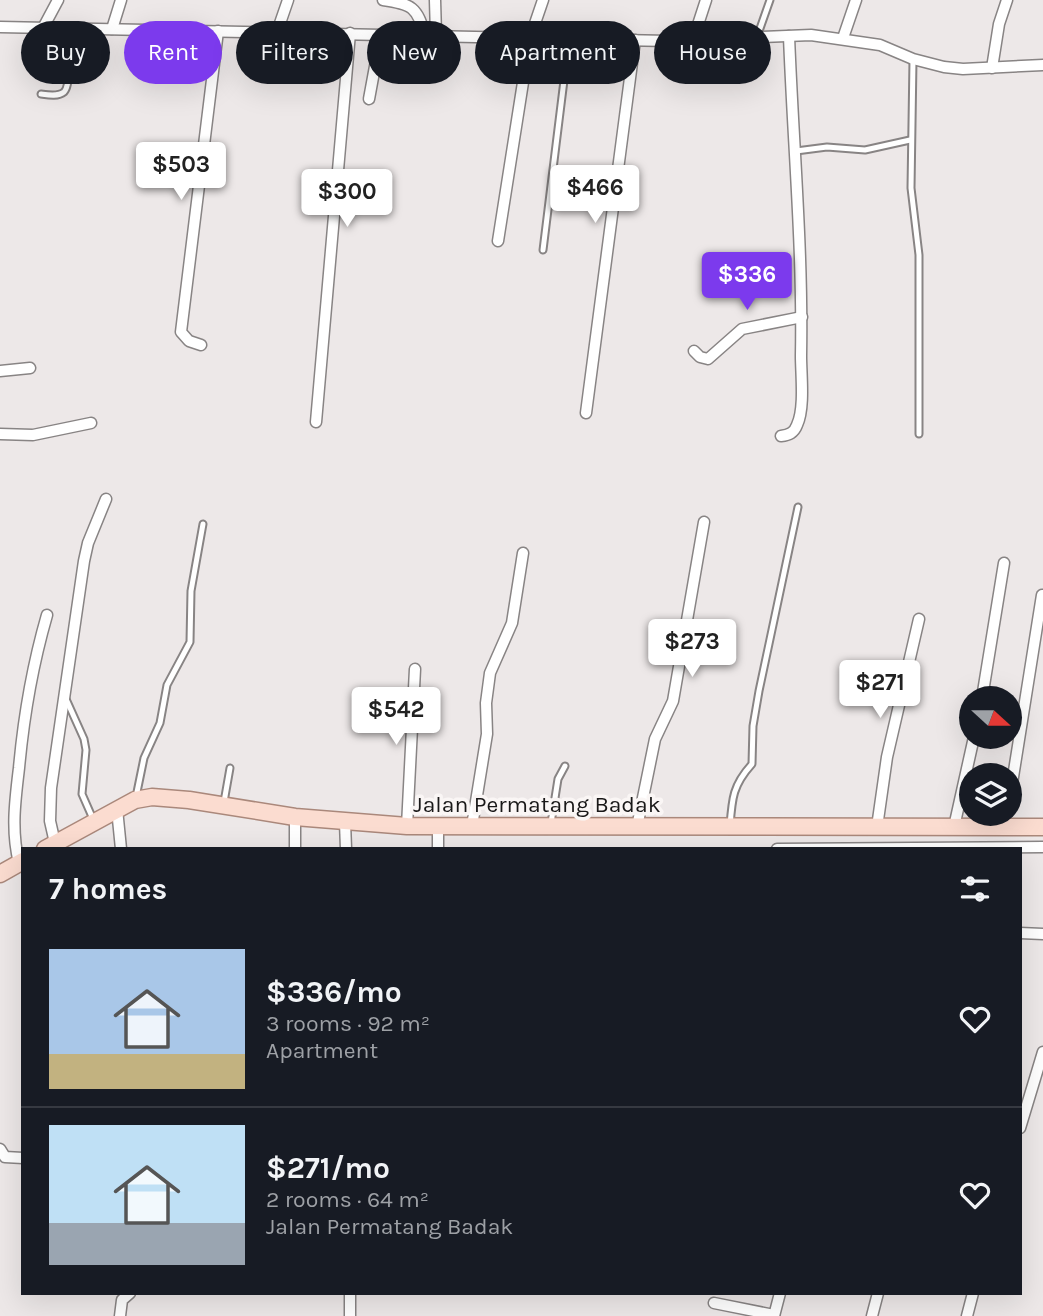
<!DOCTYPE html>
<meta charset="utf-8">
<style>
:root{--surface:#171b24;--page:#20242c;--text:#f1f3f6;--muted:#9ea1a6;--line:#363941;--accent:#7c3aed}
body{margin:0;font-family:Karla,sans-serif;background:var(--page);color:var(--text);height:100vh;display:flex;flex-direction:column;font-size:26px;white-space:nowrap}
*{box-sizing:border-box;margin:0}
p{font-size:23px;color:var(--muted)}
.icon{flex:none;width:38px;height:38px;fill:none;stroke:currentColor;stroke-width:2;stroke-linecap:round;stroke-linejoin:round}
.map{position:relative;flex:1;overflow:hidden}
.sheet{position:absolute;left:21px;top:847px;width:1001px;height:448px;display:flex;flex-direction:column;background:var(--surface);border-radius:0px;box-shadow:0 7px 28px #0002}
.sheet>*{flex:none}
.banner{position:absolute;left:21px;top:21px;width:1001px;height:63px;display:flex;gap:14px}
.needle{width:46px;rotate:111deg}
.fabs{position:absolute;left:959px;top:686px;display:grid;gap:14px}
.fabs a{display:grid;place-items:center;width:63px;height:63px;border-radius:50%;background:var(--surface);box-shadow:0 7px 28px #0002;font-size:35px}
.price{position:absolute;translate:-50% -60px;padding:0 16px;border-radius:7px;background:#fff;color:#222;font-size:23px;line-height:46px;filter:drop-shadow(0 2px 4px #0008)}
.price::after{content:'';position:absolute;left:50%;top:42px;width:21px;height:16px;margin-left:-10px;background:inherit;clip-path:polygon(0 0,100% 0,50% 100%)}
.price.on{background:var(--accent);color:#fff}
ul{padding:0;list-style:none}
li{display:flex;align-items:center;gap:21px;height:175px;padding:0 28px}
li+li{border-top:2px solid var(--line)}
li span{display:grid;place-items:center;flex:none;width:196px;height:140px;border-radius:0px;color:#555}
li>.icon{margin-inline-start:auto}
span .icon{width:84px;height:84px;fill:#fffc;stroke-width:1}
li b{font-size:30px}
h2{display:flex;justify-content:space-between;align-items:center;height:84px;padding:0 28px;font-size:30px}
.chip{padding:0 24px;border-radius:32px;background:var(--surface);box-shadow:0 7px 28px #0002;font-size:24px;line-height:63px}
.chip.on{background:var(--accent);color:#fff}
.map>svg:first-child{display:block}
.lines{fill:none;stroke-linecap:round;stroke-linejoin:round}
.service-casing{stroke:#888484;stroke-width:9}
.minor-casing{stroke:#888484;stroke-width:13}
.primary-casing{stroke:#aa887b;stroke-width:19}
.service{stroke:#fff;stroke-width:5}
.minor{stroke:#fff;stroke-width:10}
.primary{stroke:#fbdcd0;stroke-width:16}
.labels{text-anchor:middle;dominant-baseline:central;stroke-width:7;stroke-linejoin:round;paint-order:stroke}
.street-label{font-size:23px;fill:#191818;stroke:#faf6f5}
</style>
<div class="map">
<svg width="1043" height="1316" viewBox="0 0 1043 1316">
<rect width="100%" height="100%" fill="#ede8e8"/>
<g class="lines">
<!-- service casing -->
<g class="service-casing">
<g id="service">
<polyline points="757,37 770,0"/>
<polyline points="913,60 911,188 919,255 919,434"/>
<path d="M41,94C48,95 58,97 64,92C73,83 66,41 65,28"/>
<polyline points="796,151 827,147 865,150 910,140"/>
<polyline points="543,250 569,40"/>
<polyline points="66,699 84,739 86,750 82,794 93,819"/>
<polyline points="136,797 144,758 160,723 167,685 190,642 191,591 203,524"/>
<polyline points="224,802 230,768"/>
<polyline points="551,823 558,779 565,766"/>
<path d="M730,826C732,798 733,785 752,764L753,726L759,691L798,507"/>
</g>
</g>
<!-- minor casing -->
<g class="minor-casing">
<g id="minor">
<path d="M383,0C412,4 417,7 425,35"/>
<polyline points="435,0 436,35"/>
<polyline points="0,27 669,41 811,35 880,45 913,59 944,67 963,69 1043,65"/>
<polyline points="43,28 58,0"/>
<polyline points="112,29 121,0"/>
<polyline points="277,32 288,0"/>
<polyline points="843,38 856,0"/>
<polyline points="693,40 706,0"/>
<polyline points="992,68 999,24 1007,0"/>
<polyline points="369,99 381,34"/>
<polyline points="498,241 530,38 543,0"/>
<polyline points="201,345 189,341 181,332 218,31"/>
<polyline points="694,351 700,357 708,359 742,329 802,317"/>
<polyline points="0,371 30,368"/>
<polyline points="586,413 635,40"/>
<polyline points="316,422 350,33"/>
<polyline points="0,434 33,435 91,423"/>
<path d="M781,436C789,435 794,433 797,425C805,408 801,375 801,356C803,249 793,142 789,36"/>
<polyline points="982,698 1004,563"/>
<polyline points="1010,796 1042,595"/>
<polyline points="117,809 121,849"/>
<polyline points="345,822 346,849"/>
<polyline points="407,826 415,669"/>
<polyline points="438,826 438,849"/>
<polyline points="472,826 487,734 486,703 490,673 512,623 523,553"/>
<polyline points="637,827 655,739 673,701 704,522"/>
<polyline points="877,827 887,757 919,619"/>
<polyline points="954,827 974,737"/>
<polyline points="55,843 50,821 51,788 84,561 88,543 106,499"/>
<polyline points="295,849 295,817"/>
<polyline points="777,849 1043,847"/>
<path d="M19,863C11,831 15,801 19,768C24,713 32,667 47,615"/>
<polyline points="1020,933 1043,934"/>
<polyline points="1020,1128 1043,1052"/>
<polyline points="0,1149 5,1157 23,1158"/>
<polyline points="714,1303 774,1315"/>
<polyline points="120,1316 122,1300 130,1293"/>
<polyline points="350,1316 350,1293"/>
<polyline points="774,1316 780,1293"/>
<polyline points="872,1316 878,1293"/>
<polyline points="967,1316 973,1293"/>
</g>
</g>
<!-- primary casing -->
<g class="primary-casing">
<g id="primary">
<polyline points="45,849 135,800 152,797 189,800 295,817 407,826 1043,827"/>
<polyline points="0,874 23,861"/>
</g>
</g>
<!-- service -->
<use href="#service" class="service"/>
<!-- minor -->
<use href="#minor" class="minor"/>
<!-- primary -->
<use href="#primary" class="primary"/>
</g>
<g class="labels">
<!-- street labels -->
<g class="street-label">
<text x="537" y="804">Jalan Permatang Badak</text>
</g>
</g>
</svg>
<div class="fabs">
<a><svg class="needle" viewBox="-14 -14 28 28"><path d="M0-13l5 13h-10z" fill="#e53935"/><path d="M0 13l5-13h-10z" fill="#9ea1a6"/></svg></a>
<a><svg class="icon" aria-label="layers" viewBox="0 0 24 24"><path d="M12 4l9 5-9 5-9-5zM3 14l9 5 9-5"/></svg></a>
</div>
<b class="price" style="left:181px;top:202px">$503</b>
<b class="price" style="left:595px;top:225px">$466</b>
<b class="price" style="left:347px;top:229px">$300</b>
<b class="price on" style="left:747px;top:312px">$336</b>
<b class="price" style="left:692px;top:679px">$273</b>
<b class="price" style="left:880px;top:720px">$271</b>
<b class="price" style="left:396px;top:747px">$542</b>
<div class="banner">
<a class="chip">Buy</a>
<a class="chip on">Rent</a>
<a class="chip">Filters</a>
<a class="chip">New</a>
<a class="chip">Apartment</a>
<a class="chip">House</a>
</div>
<section class="sheet">
<h2>7 homes<svg class="icon" aria-label="filters" viewBox="0 0 24 24"><path d="M4 7h16M4 17h16"/><circle cx="9" cy="7" r="2"/><circle cx="15" cy="17" r="2"/></svg></h2>
<ul>
<li><span style="background:linear-gradient(#a9c7e8 75%,#c2b280 0)"><svg class="icon" aria-label="home" viewBox="0 0 24 24"><path d="M3 11l9-7 9 7M6 9v11h12V9"/></svg></span><div><b>$336/mo</b><p>3 rooms · 92 m²</p><p>Apartment</p></div><svg class="icon" aria-label="heart" viewBox="0 0 24 24"><path d="M12 20l-8-8c-3-5 5-10 8-4 3-6 11-1 8 4z"/></svg></li>
<li><span style="background:linear-gradient(#bfe0f5 70%,#9aa5b1 0)"><svg class="icon" aria-label="home" viewBox="0 0 24 24"><path d="M3 11l9-7 9 7M6 9v11h12V9"/></svg></span><div><b>$271/mo</b><p>2 rooms · 64 m²</p><p>Jalan Permatang Badak</p></div><svg class="icon" aria-label="heart" viewBox="0 0 24 24"><path d="M12 20l-8-8c-3-5 5-10 8-4 3-6 11-1 8 4z"/></svg></li>
</ul>
</section>
</div>
